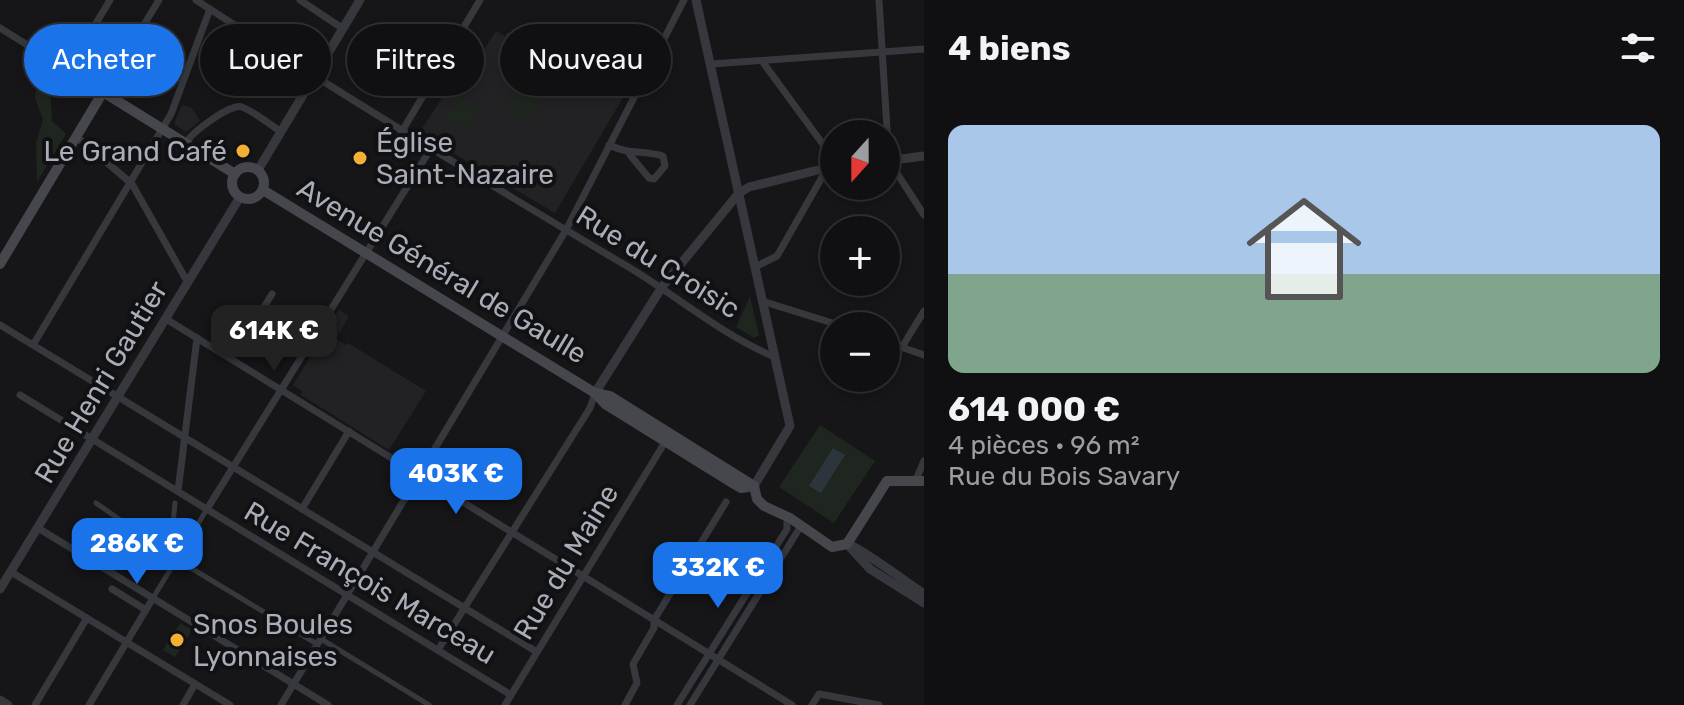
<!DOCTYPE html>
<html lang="fr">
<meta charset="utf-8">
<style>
:root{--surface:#101012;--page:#1e1e20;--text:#f1f3f6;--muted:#9c9d9f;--line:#303032;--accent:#1a73e8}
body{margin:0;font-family:Rubik,sans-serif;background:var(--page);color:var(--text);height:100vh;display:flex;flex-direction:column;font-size:30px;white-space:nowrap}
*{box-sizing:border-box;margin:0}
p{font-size:26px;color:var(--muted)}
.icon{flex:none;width:44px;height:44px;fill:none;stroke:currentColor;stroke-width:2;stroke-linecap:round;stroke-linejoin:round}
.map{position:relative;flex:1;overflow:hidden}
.drawer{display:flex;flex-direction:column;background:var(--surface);width:760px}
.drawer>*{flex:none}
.guide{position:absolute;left:24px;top:24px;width:760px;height:72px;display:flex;gap:16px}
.needle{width:52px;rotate:201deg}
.fabs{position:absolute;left:820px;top:120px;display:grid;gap:16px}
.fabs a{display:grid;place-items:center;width:80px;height:80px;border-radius:50%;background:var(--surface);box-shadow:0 4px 12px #0003,0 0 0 2px var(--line);font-size:40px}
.price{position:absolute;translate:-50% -68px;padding:0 18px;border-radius:16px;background:var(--accent);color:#fff;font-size:26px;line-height:52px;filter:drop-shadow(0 2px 4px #0008)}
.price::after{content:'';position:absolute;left:50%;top:48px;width:24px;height:18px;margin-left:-12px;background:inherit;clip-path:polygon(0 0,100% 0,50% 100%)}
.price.current{background:#222;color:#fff}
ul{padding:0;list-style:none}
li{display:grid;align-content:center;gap:16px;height:424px;padding:0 24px}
li span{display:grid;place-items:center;height:248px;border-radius:16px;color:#555}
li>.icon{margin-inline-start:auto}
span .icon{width:144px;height:144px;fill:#fffc;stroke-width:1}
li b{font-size:34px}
h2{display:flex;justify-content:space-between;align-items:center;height:96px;padding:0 24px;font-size:34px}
.pill{padding:0 28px;border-radius:36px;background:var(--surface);box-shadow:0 4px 12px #0003,0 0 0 2px var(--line);font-size:28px;line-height:72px}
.pill.current{background:var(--accent);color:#fff}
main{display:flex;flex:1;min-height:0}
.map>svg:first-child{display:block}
.built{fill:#222225}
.green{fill:#1e261f}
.water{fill:#2c353c}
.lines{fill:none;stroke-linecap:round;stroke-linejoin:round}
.pedestrian{stroke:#37383d;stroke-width:5}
.minor{stroke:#37383d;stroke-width:7}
.tertiary{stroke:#37383d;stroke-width:9}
.secondary{stroke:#45474d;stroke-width:10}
.poi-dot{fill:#f2b134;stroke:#111113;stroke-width:3}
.labels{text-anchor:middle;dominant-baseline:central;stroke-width:8;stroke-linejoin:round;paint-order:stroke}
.poi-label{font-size:28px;fill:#a8adb8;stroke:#111113;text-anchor:start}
.street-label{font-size:28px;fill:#a8adb8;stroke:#111113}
</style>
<main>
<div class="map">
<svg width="924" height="705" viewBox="0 0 924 705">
<rect width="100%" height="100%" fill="#161618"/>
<!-- built -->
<g class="built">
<polygon points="496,31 505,36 507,32 627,91 555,213 419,133 442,98 446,88 440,83 457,51 476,62"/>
<polygon points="182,105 192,108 200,121 186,132 174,124"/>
<polygon points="339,310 349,316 336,339 346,345 348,343 426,391 389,450 301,395 302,391 293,385"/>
</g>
<!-- green -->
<g class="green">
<polygon points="526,73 551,88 528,122 506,107 515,91 518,92"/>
<polygon points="37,79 50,86 52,121 66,134 37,182 36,143 43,120 35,98"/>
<polygon points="458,95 480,109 467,131 445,118"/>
<polygon points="750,296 759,335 754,338 736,327"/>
<polygon points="820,425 875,461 834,523 779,487"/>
<polygon points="180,623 192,630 175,657 163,650"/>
</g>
<!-- water -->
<polygon class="water" points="833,448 845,455 821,493 809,486"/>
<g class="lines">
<!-- pedestrian -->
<g class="pedestrian">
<polyline points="96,503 176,559 317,644"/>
<polyline points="170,553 175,503"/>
<polyline points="153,598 207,509"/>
<polyline points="321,639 429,705"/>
</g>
<!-- minor -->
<g class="minor">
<path d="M196,0C337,92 480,179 625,265C675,294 721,335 775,357"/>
<polyline points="300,0 342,28"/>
<polyline points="879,0 889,161 924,215"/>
<polyline points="0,28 103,92 159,0"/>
<polyline points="711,64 924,49"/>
<polyline points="68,70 110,0"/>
<polyline points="401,133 480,0"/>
<polyline points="77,137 132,184 188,283"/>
<path d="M186,143C192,132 231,103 242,107C255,112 269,124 280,131"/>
<path d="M609,145C633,156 640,149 663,156L665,166L654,179L649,178L630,155"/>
<polyline points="755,267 777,256 833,158 762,61"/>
<polyline points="272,294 261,312 311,343"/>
<polyline points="762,301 842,326"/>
<polyline points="166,319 792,705"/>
<polyline points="0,325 537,652"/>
<polyline points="886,342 924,355"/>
<polyline points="33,345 171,114 210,9"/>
<polyline points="902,347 924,311"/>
<polyline points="20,395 511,695"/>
<polyline points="915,482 924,461"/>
<polyline points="178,491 197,338"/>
<polyline points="207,509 430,150"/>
<polyline points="302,509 349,431"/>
<polyline points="38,528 328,705"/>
<polyline points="11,572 230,705"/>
<polyline points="112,589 146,610"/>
<polyline points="438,650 590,408 595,393"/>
<polyline points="35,705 87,618"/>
<polyline points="89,705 153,598"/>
<polyline points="183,705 195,684"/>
<polyline points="281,705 566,230 684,0"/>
<polyline points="505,705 665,442"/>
<polyline points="625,705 637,683 633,664 654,628 654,620 726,502"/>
<polyline points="677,705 787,529 787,522"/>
<polyline points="690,705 799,529"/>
<polyline points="812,705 819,694 879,705"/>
</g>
<!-- tertiary -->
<g class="tertiary">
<polyline points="696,0 790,426 754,486"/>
<polyline points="886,161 924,156"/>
<polyline points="258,170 360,0"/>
<polyline points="595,393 662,287 739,193 749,187 834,166"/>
<polyline points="847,544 870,569 924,603"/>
<path d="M847,544C860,547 907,583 924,594"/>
<polyline points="0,589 240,197"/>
<polyline points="0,700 8,705"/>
</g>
<!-- secondary -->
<g class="secondary">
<circle cx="248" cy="183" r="16"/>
<polyline points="263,190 595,393 605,404 734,484 741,488 754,486"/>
<polyline points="0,264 103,92 235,174"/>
<polyline points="597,393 610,396 754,486 757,499 764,506 790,518 832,547 847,544"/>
<polyline points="847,544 887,481 924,481"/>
</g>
</g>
<!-- markers -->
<g class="poi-dot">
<circle cx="243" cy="151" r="8"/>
<circle cx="360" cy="158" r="8"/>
<circle cx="177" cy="640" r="8"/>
</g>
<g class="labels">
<!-- poi labels -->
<g class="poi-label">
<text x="376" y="142">Église<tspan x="376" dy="32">Saint-Nazaire</tspan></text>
<text x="227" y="151" text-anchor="end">Le Grand Café</text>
<text x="193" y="624">Snos Boules<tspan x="193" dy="32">Lyonnaises</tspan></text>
</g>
<!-- street labels -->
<g class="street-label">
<text transform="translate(658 262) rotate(32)">Rue du Croisic</text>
<text transform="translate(442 271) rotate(31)">Avenue Général de Gaulle</text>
<text transform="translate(101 382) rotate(-59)">Rue Henri Gautier</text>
<text transform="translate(566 562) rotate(-59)">Rue du Maine</text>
<text transform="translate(370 583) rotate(31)">Rue François Marceau</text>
</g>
</g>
</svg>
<div class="fabs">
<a><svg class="needle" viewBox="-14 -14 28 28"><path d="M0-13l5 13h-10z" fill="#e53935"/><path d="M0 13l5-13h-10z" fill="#9c9d9f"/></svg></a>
<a>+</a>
<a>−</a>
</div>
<b class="price current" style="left:274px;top:373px">614K €</b>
<b class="price" style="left:456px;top:516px">403K €</b>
<b class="price" style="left:137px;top:586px">286K €</b>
<b class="price" style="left:718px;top:610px">332K €</b>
<div class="guide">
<a class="pill current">Acheter</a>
<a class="pill">Louer</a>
<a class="pill">Filtres</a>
<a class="pill">Nouveau</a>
</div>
</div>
<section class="drawer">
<h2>4 biens<svg class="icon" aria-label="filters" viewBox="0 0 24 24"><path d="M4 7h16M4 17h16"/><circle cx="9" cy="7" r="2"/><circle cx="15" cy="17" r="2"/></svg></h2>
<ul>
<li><span style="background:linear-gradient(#a9c7e8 60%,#7fa58c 0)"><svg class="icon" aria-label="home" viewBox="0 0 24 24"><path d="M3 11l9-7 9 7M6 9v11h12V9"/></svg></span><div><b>614 000 €</b><p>4 pièces · 96 m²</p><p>Rue du Bois Savary</p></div></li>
</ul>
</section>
</main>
